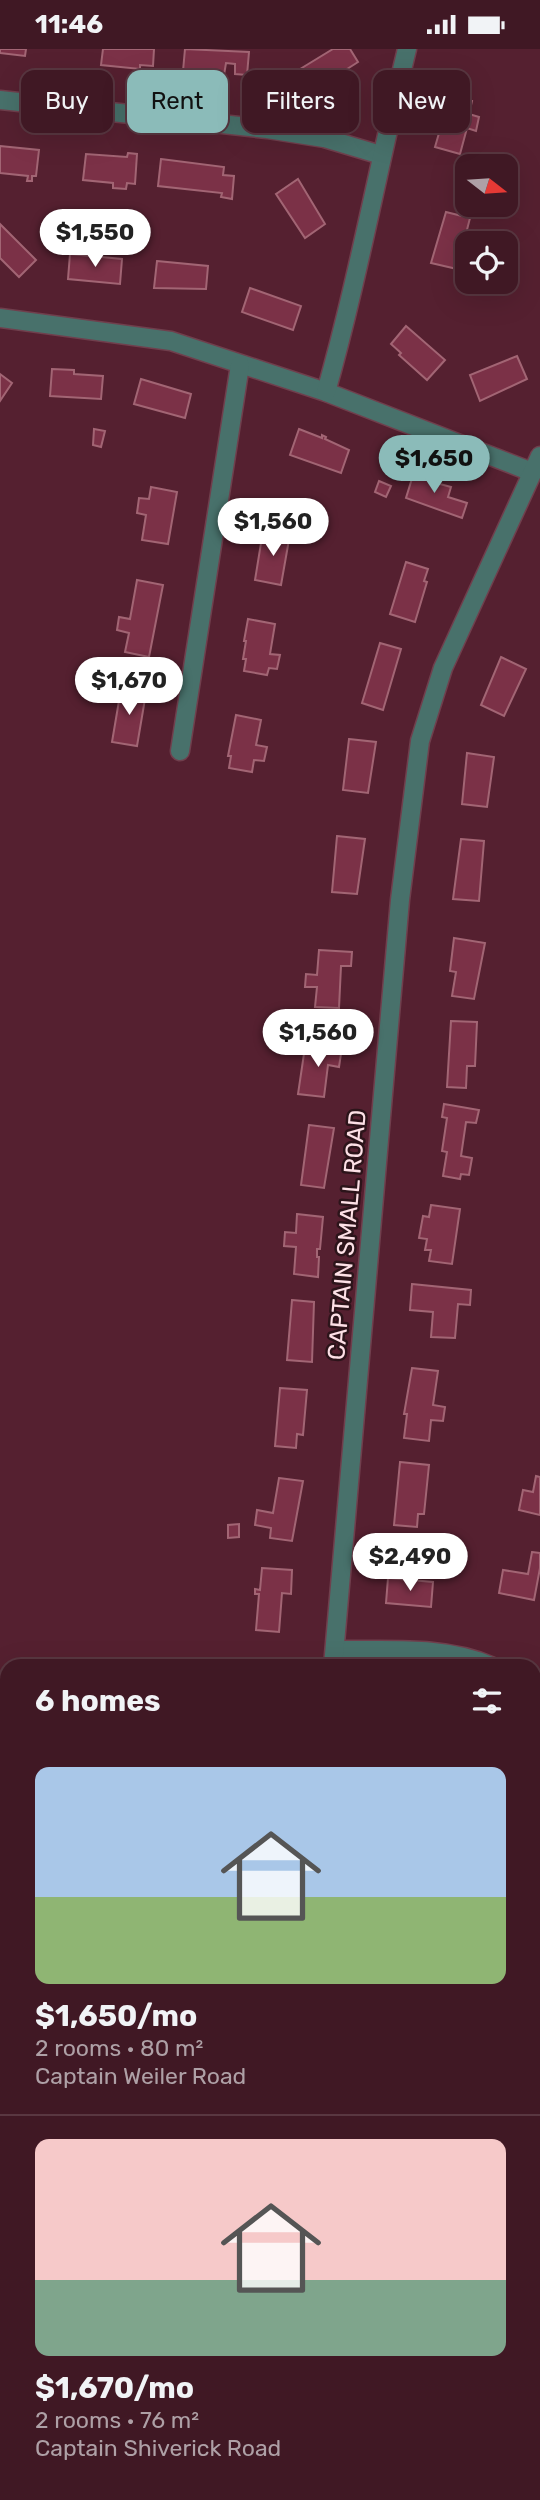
<!DOCTYPE html>
<meta charset="utf-8">
<style>
:root{--surface:#401824;--page:#4b2531;--text:#f1f3f6;--muted:#aea0a6;--line:#593741;--accent:#8bbbb9}
body{margin:0;font-family:Rubik,sans-serif;background:var(--page);color:var(--text);height:100vh;display:flex;flex-direction:column;font-size:26px;white-space:nowrap}
*{box-sizing:border-box;margin:0}
p{font-size:23px;color:var(--muted)}
.icon{flex:none;width:38px;height:38px;fill:none;stroke:currentColor;stroke-width:2;stroke-linecap:round;stroke-linejoin:round}
.map{position:relative;flex:1;overflow:hidden}
.sheet{position:absolute;left:0px;top:1610px;width:541px;height:842px;display:flex;flex-direction:column;background:var(--surface);border-radius:21px 21px 0 0;box-shadow:0 7px 28px #0002,0 0 0 2px var(--line)}
.sheet>*{flex:none}
.banner{position:absolute;left:21px;top:21px;width:499px;height:63px;display:flex;gap:14px}
.needle{width:46px;rotate:107deg}
.tools{position:absolute;left:455px;top:105px;display:grid;gap:14px}
.tools a{display:grid;place-items:center;width:63px;height:63px;border-radius:14px;background:var(--surface);box-shadow:0 7px 28px #0002,0 0 0 2px var(--line);font-size:35px}
.price{position:absolute;translate:-50% -60px;padding:0 16px;border-radius:24px;background:#fff;color:#222;font-size:23px;line-height:46px;filter:drop-shadow(0 2px 4px #0008)}
.price::after{content:'';position:absolute;left:50%;top:42px;width:21px;height:16px;margin-left:-10px;background:inherit;clip-path:polygon(0 0,100% 0,50% 100%)}
.price.active{background:var(--accent);color:#111}
ul{padding:0;list-style:none}
li{display:grid;align-content:center;gap:14px;height:371px;padding:0 35px}
li+li{border-top:2px solid var(--line)}
li span{display:grid;place-items:center;height:217px;border-radius:14px;color:#555}
li>.icon{margin-inline-start:auto}
span .icon{width:126px;height:126px;fill:#fffc;stroke-width:1}
li b{font-size:30px}
h2{display:flex;justify-content:space-between;align-items:center;height:84px;padding:0 35px;font-size:30px}
.chip{padding:0 24px;border-radius:14px;background:var(--surface);box-shadow:0 7px 28px #0002,0 0 0 2px var(--line);font-size:24px;line-height:63px}
.chip.active{background:var(--accent);color:#111}
.status{display:flex;justify-content:space-between;align-items:center;height:49px;padding:0 35px;background:var(--surface);direction:ltr}
.status svg{height:19px;fill:currentColor}
.map>svg:first-child{display:block}
.building{fill:#7b3147;stroke:#a26574;stroke-width:2}
.lines{fill:none;stroke-linecap:round;stroke-linejoin:round}
.minor-casing{stroke:#703f4d;stroke-width:21}
.minor{stroke:#48716b;stroke-width:18}
.labels{text-anchor:middle;dominant-baseline:central;stroke-width:5;stroke-linejoin:round;paint-order:stroke}
.street-label{font-size:24px;fill:#fde0e6;stroke:#2c141a}
</style>
<div class="status"><b>11:46</b><svg viewBox="0 0 49 12"><path d="M0 12V9h3v3zM5 12V6h3v6zM10 12V3h3v9zM15 12V0h3v12zM26 1h20v11H26zM47 4h2v5h-2z"/></svg></div>
<div class="map">
<svg width="540" height="2451" viewBox="0 0 540 2451">
<rect width="100%" height="100%" fill="#552030"/>
<!-- building -->
<g class="building">
<polygon points="0,0 26,0 25,7 0,4"/>
<polygon points="103,0 154,0 153,17 140,16 140,20 101,16"/>
<polygon points="185,0 249,3 247,26 235,25 235,15 226,14 224,26 183,22"/>
<polygon points="333,0 350,0 358,13 322,36 317,27 300,37 292,25"/>
<polygon points="450,46 472,52 469,65 479,68 476,82 467,79 460,105 435,98"/>
<polygon points="0,97 39,101 36,127 32,127 32,132 27,132 28,127 0,124"/>
<polygon points="128,104 137,105 135,135 127,134 126,140 113,139 113,134 83,131 86,105 127,108"/>
<polygon points="161,110 224,118 223,126 234,127 232,150 221,148 222,144 158,137"/>
<polygon points="298,130 325,175 305,189 276,145"/>
<polygon points="446,163 470,169 457,220 431,214"/>
<polygon points="0,175 36,211 19,228 0,209"/>
<polygon points="70,205 122,210 120,235 68,230"/>
<polygon points="157,212 208,217 206,240 154,239"/>
<polygon points="250,239 301,257 293,281 242,263"/>
<polygon points="406,277 445,311 427,331 399,306 401,304 391,295"/>
<polygon points="517,307 527,330 480,352 470,326"/>
<polygon points="52,320 74,321 74,325 103,327 101,350 50,347"/>
<polygon points="0,325 12,334 0,352"/>
<polygon points="141,330 191,345 185,369 134,355"/>
<polygon points="94,380 105,382 101,398 93,396"/>
<polygon points="299,380 322,389 322,386 326,388 325,390 349,401 341,424 290,406"/>
<polygon points="414,423 441,432 440,435 451,438 448,448 467,454 462,469 406,449"/>
<polygon points="379,432 391,437 386,448 375,443"/>
<polygon points="151,438 177,443 168,495 142,491 146,466 137,464 139,449 149,450"/>
<polygon points="266,481 290,485 281,536 255,531 261,494 264,494"/>
<polygon points="406,513 428,520 424,532 427,533 415,573 390,565"/>
<polygon points="137,531 163,536 149,608 125,603 129,584 117,581 119,568 130,570"/>
<polygon points="248,570 275,575 270,605 280,606 277,620 269,619 267,626 244,622 246,610 243,610 246,592 244,592"/>
<polygon points="380,594 401,600 383,661 362,654"/>
<polygon points="501,608 526,620 504,667 481,656"/>
<polygon points="121,640 146,644 137,697 112,693"/>
<polygon points="236,666 261,671 256,696 267,698 264,712 254,711 252,723 229,719 231,707 228,707"/>
<polygon points="349,690 376,693 368,744 343,741"/>
<polygon points="467,704 494,708 487,758 462,755"/>
<polygon points="337,787 365,790 357,845 332,843"/>
<polygon points="461,790 484,792 479,852 453,850"/>
<polygon points="454,889 485,894 474,950 452,947 456,923 450,922"/>
<polygon points="319,901 352,903 351,917 341,917 339,959 315,958 317,938 305,938 306,925 317,926"/>
<polygon points="451,972 477,973 475,1017 467,1017 466,1039 447,1038"/>
<polygon points="325,996 342,998 339,1018 328,1016 324,1048 298,1045 305,998 325,1001"/>
<polygon points="444,1055 479,1061 476,1074 466,1073 461,1107 472,1109 469,1126 461,1125 460,1130 443,1127 447,1103 442,1102 447,1069 442,1068"/>
<polygon points="309,1076 334,1079 324,1139 301,1136"/>
<polygon points="431,1156 460,1160 452,1215 429,1212 431,1201 425,1201 427,1190 419,1189 423,1167 429,1168"/>
<polygon points="297,1165 323,1168 320,1200 317,1200 317,1208 319,1208 318,1228 294,1225 296,1198 284,1197 285,1183 296,1184"/>
<polygon points="412,1235 471,1241 470,1256 458,1255 455,1289 431,1288 433,1263 410,1261"/>
<polygon points="292,1251 314,1253 312,1313 287,1311"/>
<polygon points="412,1319 438,1322 433,1356 445,1358 443,1372 431,1371 429,1392 404,1389 407,1365 404,1365"/>
<polygon points="280,1339 307,1341 303,1386 297,1385 296,1399 275,1397"/>
<polygon points="400,1413 429,1416 424,1465 418,1465 417,1478 394,1476"/>
<polygon points="536,1427 540,1428 540,1466 519,1461 523,1441 533,1443"/>
<polygon points="279,1429 303,1432 292,1492 270,1489 271,1479 255,1476 257,1461 273,1464"/>
<polygon points="239,1475 239,1488 228,1489 228,1476"/>
<polygon points="532,1503 540,1504 540,1519 534,1551 499,1544 503,1521 528,1525"/>
<polygon points="262,1519 292,1521 291,1545 282,1544 279,1583 256,1581 259,1545 255,1545 255,1540 260,1541"/>
<polygon points="388,1529 433,1533 431,1558 386,1554"/>
<polygon points="254,1610 278,1612 278,1617 253,1617"/>
<polygon points="534,1686 540,1690 540,1705 536,1712 534,1710"/>
<polygon points="538,1813 540,1814 540,1844 534,1841 534,1820"/>
<polygon points="534,2106 540,2107 540,2127 538,2127 537,2130 534,2130"/>
<rect x="0" y="2182" width="7" height="24"/>
<polygon points="534,2226 540,2226 540,2250 536,2250 535,2263"/>
<polygon points="0,2298 7,2298 7,2324 0,2323"/>
<polygon points="0,2431 7,2432 7,2445 30,2445 29,2451 0,2451"/>
<polygon points="73,2445 106,2445 106,2448 126,2451 72,2451"/>
<polygon points="172,2445 186,2445 191,2451 164,2451"/>
</g>
<g class="lines">
<!-- minor casing -->
<g class="minor-casing">
<g id="minor">
<polyline points="0,51 267,80 324,89 381,106"/>
<polyline points="0,269 171,292 326,343 532,423"/>
<path d="M326,343C358,230 379,114 407,0"/>
<polyline points="180,702 240,316"/>
<path d="M335,1601C386,1602 444,1596 491,1617"/>
<polyline points="333,1617 400,851 420,692 443,619 540,407"/>
<polyline points="534,1632 540,1634"/>
<polyline points="0,1883 7,1883"/>
<polyline points="534,1903 540,1907"/>
<polyline points="534,1929 540,1930"/>
<polyline points="0,2131 7,2132"/>
<polyline points="534,2182 540,2183"/>
<polyline points="0,2380 7,2381"/>
<polyline points="534,2443 540,2445"/>
<polyline points="251,2451 252,2445"/>
</g>
</g>
<!-- minor -->
<use href="#minor" class="minor"/>
</g>
<g class="labels">
<!-- street labels -->
<g class="street-label">
<text transform="translate(347 1186) rotate(-85)">CAPTAIN SMALL ROAD</text>
</g>
</g>
</svg>
<div class="tools">
<a><svg class="needle" viewBox="-14 -14 28 28"><path d="M0-13l5 13h-10z" fill="#e53935"/><path d="M0 13l5-13h-10z" fill="#aea0a6"/></svg></a>
<a><svg class="icon" aria-label="locate" viewBox="0 0 24 24"><circle cx="12" cy="12" r="6"/><path d="M12 2v4M12 18v4M2 12h4M18 12h4"/></svg></a>
</div>
<b class="price" style="left:95px;top:220px">$1,550</b>
<b class="price active" style="left:434px;top:446px">$1,650</b>
<b class="price" style="left:273px;top:509px">$1,560</b>
<b class="price" style="left:129px;top:668px">$1,670</b>
<b class="price" style="left:318px;top:1020px">$1,560</b>
<b class="price" style="left:410px;top:1544px">$2,490</b>
<div class="banner">
<a class="chip">Buy</a>
<a class="chip active">Rent</a>
<a class="chip">Filters</a>
<a class="chip">New</a>
</div>
<section class="sheet">
<h2>6 homes<svg class="icon" aria-label="filters" viewBox="0 0 24 24"><path d="M4 7h16M4 17h16"/><circle cx="9" cy="7" r="2"/><circle cx="15" cy="17" r="2"/></svg></h2>
<ul>
<li><span style="background:linear-gradient(#a9c7e8 60%,#8fb573 0)"><svg class="icon" aria-label="home" viewBox="0 0 24 24"><path d="M3 11l9-7 9 7M6 9v11h12V9"/></svg></span><div><b>$1,650/mo</b><p>2 rooms · 80 m²</p><p>Captain Weiler Road</p></div></li>
<li><span style="background:linear-gradient(#f6c9c9 65%,#7fa58c 0)"><svg class="icon" aria-label="home" viewBox="0 0 24 24"><path d="M3 11l9-7 9 7M6 9v11h12V9"/></svg></span><div><b>$1,670/mo</b><p>2 rooms · 76 m²</p><p>Captain Shiverick Road</p></div></li>
</ul>
</section>
</div>
